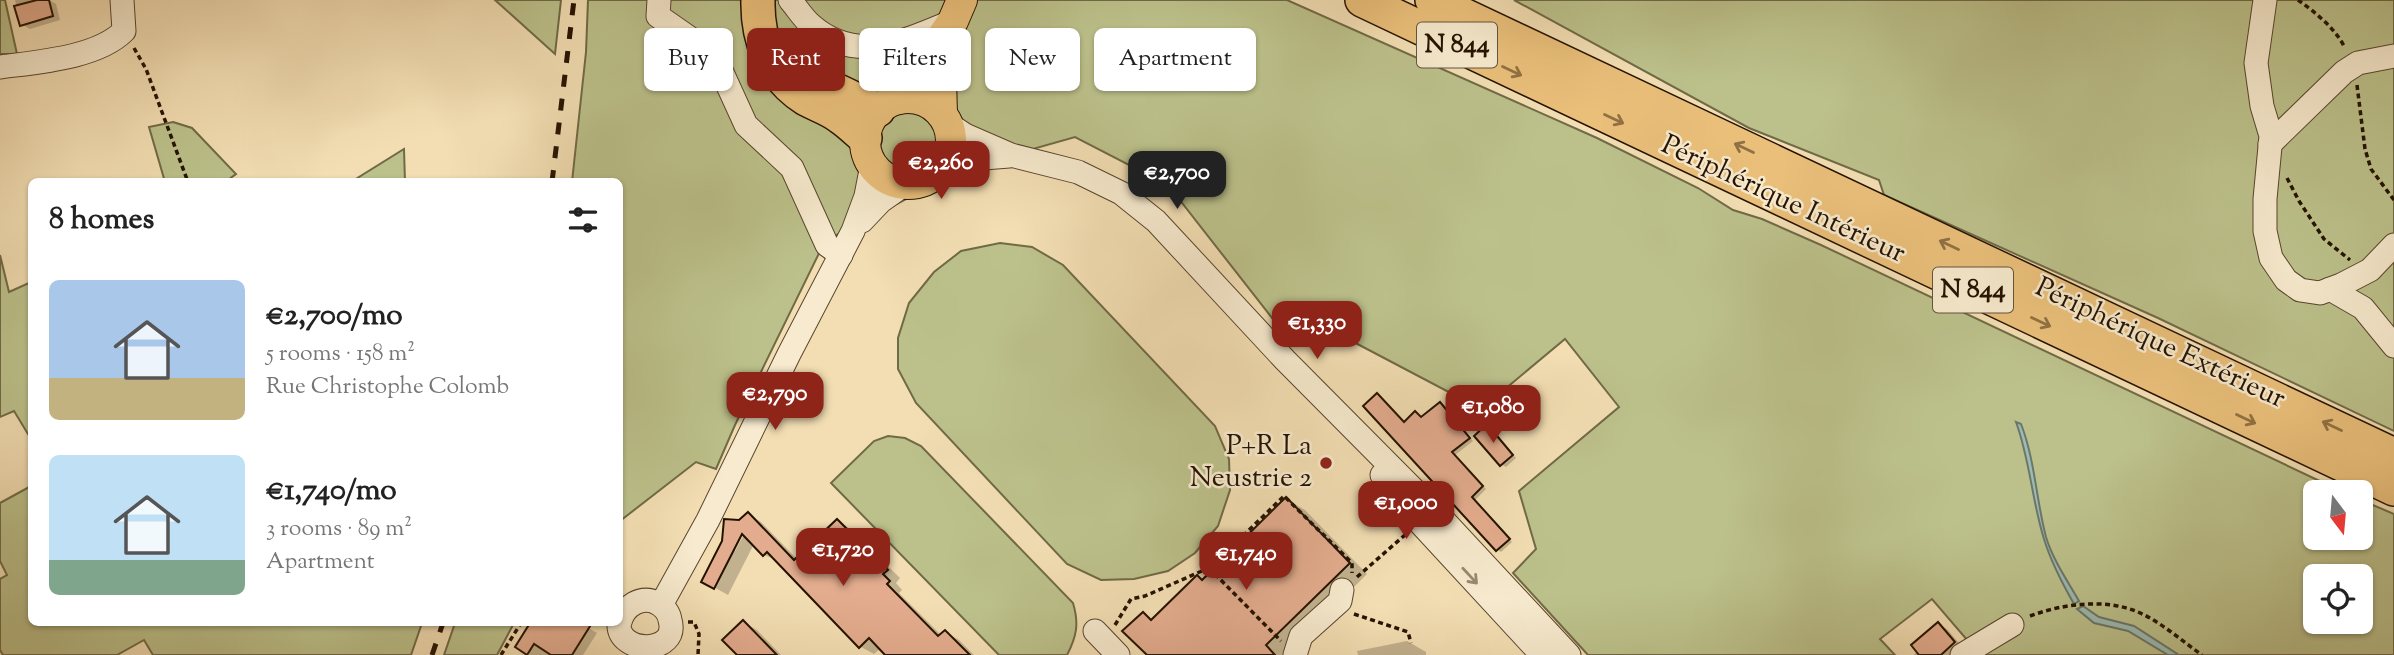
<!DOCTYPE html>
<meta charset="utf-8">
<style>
:root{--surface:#fff;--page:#f6f6f6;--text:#222;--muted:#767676;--accent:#8f2418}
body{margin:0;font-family:"Sorts Mill Goudy",serif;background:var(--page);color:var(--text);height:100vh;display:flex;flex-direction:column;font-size:26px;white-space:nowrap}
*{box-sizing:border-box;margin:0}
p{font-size:23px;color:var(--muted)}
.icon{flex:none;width:38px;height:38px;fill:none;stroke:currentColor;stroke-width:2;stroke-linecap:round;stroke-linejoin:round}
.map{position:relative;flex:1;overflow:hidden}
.drawer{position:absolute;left:28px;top:178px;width:595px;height:448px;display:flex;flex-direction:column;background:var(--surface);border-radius:10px;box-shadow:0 2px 5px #0004}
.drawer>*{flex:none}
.guide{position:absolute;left:644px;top:28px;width:665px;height:63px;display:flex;gap:14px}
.needle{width:46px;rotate:164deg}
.fabs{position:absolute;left:2303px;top:480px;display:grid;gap:14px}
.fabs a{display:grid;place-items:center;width:70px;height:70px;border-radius:10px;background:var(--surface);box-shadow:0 2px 5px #0004;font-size:35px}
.price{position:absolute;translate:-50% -60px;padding:0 16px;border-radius:14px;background:var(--accent);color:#fff;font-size:23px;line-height:46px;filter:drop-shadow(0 2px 4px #0008)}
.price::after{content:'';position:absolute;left:50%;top:42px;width:21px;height:16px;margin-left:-10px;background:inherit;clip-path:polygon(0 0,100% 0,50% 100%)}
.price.active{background:#222;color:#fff}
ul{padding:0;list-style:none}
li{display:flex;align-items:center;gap:21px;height:175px;padding:0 21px}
li span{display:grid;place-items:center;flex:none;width:196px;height:140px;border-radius:10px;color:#555}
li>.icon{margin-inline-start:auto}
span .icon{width:84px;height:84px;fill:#fffc;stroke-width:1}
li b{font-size:30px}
h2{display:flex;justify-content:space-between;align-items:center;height:84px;padding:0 21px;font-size:30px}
.chip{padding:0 24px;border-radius:10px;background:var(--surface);box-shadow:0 2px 5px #0004;font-size:24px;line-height:63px}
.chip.active{background:var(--accent);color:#fff}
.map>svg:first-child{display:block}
.green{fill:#bcc18b;stroke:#706a46;stroke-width:2;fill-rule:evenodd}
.water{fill:#9cbbb2;stroke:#6c776b;stroke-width:2}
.shadow{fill:#0003;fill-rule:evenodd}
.building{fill:#e3ac8e;stroke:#241200;stroke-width:2}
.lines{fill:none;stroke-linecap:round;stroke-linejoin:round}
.minor-casing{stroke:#58452d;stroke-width:25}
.major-casing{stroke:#241200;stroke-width:32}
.highway-casing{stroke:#241200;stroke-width:36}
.path{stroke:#241200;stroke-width:3.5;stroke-dasharray:5 3.5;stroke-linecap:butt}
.minor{stroke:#f7eace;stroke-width:23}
.major{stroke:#eabf7a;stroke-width:30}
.highway{stroke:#eabf7a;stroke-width:33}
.rail{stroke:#241200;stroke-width:5;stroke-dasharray:12 12;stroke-linecap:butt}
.oneway{stroke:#917143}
.oneway2{stroke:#988971}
.poi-dot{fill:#8f2418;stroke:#f7eace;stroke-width:2.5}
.labels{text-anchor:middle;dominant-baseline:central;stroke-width:5;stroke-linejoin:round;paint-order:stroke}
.shield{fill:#f7eace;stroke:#63533e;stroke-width:2}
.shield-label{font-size:26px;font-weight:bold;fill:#241200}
.street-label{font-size:28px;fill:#241200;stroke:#f7eace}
.poi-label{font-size:28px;fill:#241200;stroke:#f7eace;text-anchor:end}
</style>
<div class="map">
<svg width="2394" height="655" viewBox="0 0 2394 655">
<rect width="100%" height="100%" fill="#f3deb3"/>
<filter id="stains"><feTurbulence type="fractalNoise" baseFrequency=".00286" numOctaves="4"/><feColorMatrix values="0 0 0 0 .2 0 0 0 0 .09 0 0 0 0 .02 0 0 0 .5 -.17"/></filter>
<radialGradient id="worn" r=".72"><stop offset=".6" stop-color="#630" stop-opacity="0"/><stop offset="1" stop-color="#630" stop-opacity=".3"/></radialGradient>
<!-- green -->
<g class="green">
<polygon points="0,0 5,0 17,54 0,54"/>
<polygon points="495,0 561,0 555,54"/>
<path d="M588,0H1287L1597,138L1698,188L1733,210L1762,219L1821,245L2343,492H2315V537H2361V500L2394,514V655H1980L1932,599L1880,639L1895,655H1588L1513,573L1536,549L1519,491L1619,407L1565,339L1481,409L1308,318L1283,332L1168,185L1075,137L966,168L825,241L735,425L716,469L696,462L620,521V182H572L586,52ZM2315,576H2361V621H2315Z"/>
<polygon points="1514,0 2394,0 2394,431 2158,318 1884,195 1879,180 1749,128"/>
<polygon points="173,122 192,128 236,174 225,182 165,182 149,127"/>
<polygon points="404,149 405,182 351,182"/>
<polygon points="1000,243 1032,247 1063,265 1215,426 1229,459 1230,490 1218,526 1195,553 1168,571 1134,579 1101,580 1067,564 916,403 898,369 898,338 909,303 934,272 961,251"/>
<polygon points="0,255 9,292 31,282 31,439 14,411 0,417"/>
<path d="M888,436L905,438L921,446L1073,603C1079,623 1077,636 1067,655H999L831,483L874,441Z"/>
<polygon points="31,486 32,623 422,623 411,655 153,655 144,640 117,655 3,655 0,650 0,579 7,575 0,561 0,503"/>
<polygon points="455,623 514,623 497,655 444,655"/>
</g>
<!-- water -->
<g class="water">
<path d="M2016,422L2021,424C2035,460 2036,499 2046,537C2053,560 2067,580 2079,601L2074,604C2062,583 2051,562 2044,539C2032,501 2030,460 2016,422Z"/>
<polygon points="2083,606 2099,617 2134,626 2179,655 2168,655 2128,631 2094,623 2077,609"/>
</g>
<!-- shadow -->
<g class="shadow">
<polygon points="15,0 35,0 35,2 49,0 56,4 60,20 30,29 21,24"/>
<polygon points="1440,404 1473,441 1455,455 1486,489 1475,500 1512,542 1501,552 1497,549 1405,424 1422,419"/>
<polygon points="1491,429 1516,458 1506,467 1501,464"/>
<polygon points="1286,499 1305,510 1367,574 1286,655 1149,655 1144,614 1154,620 1197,577 1203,580"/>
<path d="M748,514L761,522L797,559L837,522L850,529L900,578L896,583L902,590L899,593L941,635L945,632L959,640L974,655H888L881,648L874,654L861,647L779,561L764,555L754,544L728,595L703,581L740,522ZM745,525L748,527L735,551V544Z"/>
<polygon points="743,622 757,630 781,655 739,655"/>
<polygon points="532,623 580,623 597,633 583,655 530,655 518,647"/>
<polygon points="1938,624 1947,629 1963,648 1954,655 1914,655"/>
<polygon points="1407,641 1426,652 1426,655 1358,655 1357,651"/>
</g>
<!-- building -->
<g class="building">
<polygon points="37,0 49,0 53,16 20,26 14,6"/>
<polygon points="1377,393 1404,422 1415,411 1421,417 1440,402 1470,438 1452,452 1483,486 1472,497 1510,539 1496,551 1363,406"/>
<polygon points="1487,424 1513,455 1500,466 1474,436"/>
<polygon points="1286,497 1350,563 1266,645 1275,655 1147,655 1122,631 1143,612 1151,620 1197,575 1202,580"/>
<polygon points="748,512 794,560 837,519 888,570 883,574 890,581 887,584 938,636 945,630 970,655 885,655 869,638 859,648 767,552 763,556 742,534 714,589 701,582 722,541 724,519 739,520"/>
<polygon points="743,620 777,655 737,655 722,640"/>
<polygon points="1938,622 1955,642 1941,655 1919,655 1911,645"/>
<polygon points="530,623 592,623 572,655 551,655 534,644 527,655 515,647"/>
</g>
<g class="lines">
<!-- minor casing -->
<g class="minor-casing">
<g id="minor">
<polyline points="659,0 658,16 714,55 746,125 792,168 827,245 841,255"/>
<path d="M790,0C797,8 803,18 811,25C856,65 905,41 953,21"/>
<polyline points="2265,0 2256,63 2262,106 2271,136 2265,199 2265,231 2271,258 2286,280 2300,290 2320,293 2341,285 2370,270 2394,245"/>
<path d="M0,67C37,62 97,58 124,31L122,0"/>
<polyline points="947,123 965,135 1011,155 1078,172 1121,193 1156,221 1285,360 1435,511 1569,655"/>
<polyline points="2270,144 2344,72 2358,63 2394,56"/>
<polyline points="946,161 1009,156"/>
<polyline points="862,221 881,201 905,184"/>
<polyline points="2330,289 2363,308 2394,346"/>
<polyline points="1382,475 1420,523 1542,655"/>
<polyline points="661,605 708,520 789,354 853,231 866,196 872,165"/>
<path d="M619,623C617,655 680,655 670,620C669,613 664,607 657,603C641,595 624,606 620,622"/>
<polyline points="1095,631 1118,655"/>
<polyline points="1295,655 1301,636 1340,601 1342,590"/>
<polyline points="1962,655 2012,625"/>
</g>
</g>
<!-- major casing -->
<g class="major-casing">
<g id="major">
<circle cx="908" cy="141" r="43"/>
<polyline points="899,99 953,21 962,0"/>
<polyline points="942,114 941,79 949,38"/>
</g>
</g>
<!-- highway casing -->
<g class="highway-casing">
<g id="highway">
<path d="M758,0C757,39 771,77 806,99C817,105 830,109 840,117C849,123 857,131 865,138"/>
<polyline points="1362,0 2394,489"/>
<polyline points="1432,0 2394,455"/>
<polyline points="817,81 878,110"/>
</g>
</g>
<!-- path -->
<g class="path">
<path d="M2298,0C2315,12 2336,29 2345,48"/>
<polyline points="134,48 146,69 188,182"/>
<polyline points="2357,85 2365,149 2371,169 2394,200"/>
<polyline points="2287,178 2299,201 2324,239 2350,260"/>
<polyline points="1209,568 1281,641"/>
<polyline points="1357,577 1406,534"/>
<polyline points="1354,614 1408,632 1411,643"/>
<path d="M2030,616C2062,604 2105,598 2138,612C2161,622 2182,641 2202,655"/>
<polyline points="688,622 694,622 699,634 698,655"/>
<polyline points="1115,625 1131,599 1145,596 1211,567 1284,496 1352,563 1352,573"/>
<polyline points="501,655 521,623"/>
</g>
<!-- minor -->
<use href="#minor" class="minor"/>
<!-- major -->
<use href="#major" class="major"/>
<!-- highway -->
<use href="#highway" class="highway"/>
<!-- rail -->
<g class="rail">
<polyline points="552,182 574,0"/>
<polyline points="432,655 443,623"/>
</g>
</g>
<!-- one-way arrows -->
<defs><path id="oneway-shaft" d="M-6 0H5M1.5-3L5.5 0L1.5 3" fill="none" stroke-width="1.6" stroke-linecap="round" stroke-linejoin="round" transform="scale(1.75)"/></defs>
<g class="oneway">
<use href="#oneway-shaft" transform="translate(1512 71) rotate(25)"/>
<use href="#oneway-shaft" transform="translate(1614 119) rotate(25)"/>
<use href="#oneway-shaft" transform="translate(1744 148) rotate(-155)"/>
<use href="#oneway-shaft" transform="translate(1949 245) rotate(-155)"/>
<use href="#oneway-shaft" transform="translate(2041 322) rotate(25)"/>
<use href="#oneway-shaft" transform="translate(2246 419) rotate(25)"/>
<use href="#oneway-shaft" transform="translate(2332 426) rotate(-155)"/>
</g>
<use class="oneway2" href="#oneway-shaft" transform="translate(1470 576) rotate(47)"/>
<!-- markers -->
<circle class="poi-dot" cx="1326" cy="463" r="7"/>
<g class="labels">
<!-- shield labels -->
<g class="shield">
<rect x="1417" y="22.5" width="80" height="45" rx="5"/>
<rect x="1933" y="267.5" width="80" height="45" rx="5"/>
</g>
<g class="shield-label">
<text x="1457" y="45">N 844</text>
<text x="1973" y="290">N 844</text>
</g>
<!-- street labels -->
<g class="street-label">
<text transform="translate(1783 200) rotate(25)">Périphérique Intérieur</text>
<text transform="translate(2160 344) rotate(25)">Périphérique Extérieur</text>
</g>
<!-- poi labels -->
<g class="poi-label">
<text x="1312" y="447">P+R La<tspan x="1312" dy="32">Neustrie 2</tspan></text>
</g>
</g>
<rect width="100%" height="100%" filter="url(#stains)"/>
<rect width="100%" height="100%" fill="url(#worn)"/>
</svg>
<div class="fabs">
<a><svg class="needle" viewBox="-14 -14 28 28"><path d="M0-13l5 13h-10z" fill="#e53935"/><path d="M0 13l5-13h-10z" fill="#767676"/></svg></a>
<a><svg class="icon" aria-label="locate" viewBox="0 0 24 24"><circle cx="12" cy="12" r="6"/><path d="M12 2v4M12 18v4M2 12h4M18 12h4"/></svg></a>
</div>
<b class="price" style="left:941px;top:201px">€2,260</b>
<b class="price active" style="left:1177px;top:211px">€2,700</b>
<b class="price" style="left:1317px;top:361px">€1,330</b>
<b class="price" style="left:775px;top:432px">€2,790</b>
<b class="price" style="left:1493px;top:445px">€1,080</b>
<b class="price" style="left:1406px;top:541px">€1,000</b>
<b class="price" style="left:843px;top:588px">€1,720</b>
<b class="price" style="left:1246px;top:592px">€1,740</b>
<div class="guide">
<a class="chip">Buy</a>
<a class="chip active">Rent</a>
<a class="chip">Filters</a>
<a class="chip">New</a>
<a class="chip">Apartment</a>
</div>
<section class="drawer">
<h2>8 homes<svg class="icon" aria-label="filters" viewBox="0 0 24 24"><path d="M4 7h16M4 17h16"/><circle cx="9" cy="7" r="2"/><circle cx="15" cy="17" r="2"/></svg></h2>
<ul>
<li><span style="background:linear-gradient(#a9c7e8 70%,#c2b280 0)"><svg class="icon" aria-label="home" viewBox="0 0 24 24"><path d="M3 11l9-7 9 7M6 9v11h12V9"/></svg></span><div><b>€2,700/mo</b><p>5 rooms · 158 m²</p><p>Rue Christophe Colomb</p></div></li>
<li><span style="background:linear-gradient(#bfe0f5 75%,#7fa58c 0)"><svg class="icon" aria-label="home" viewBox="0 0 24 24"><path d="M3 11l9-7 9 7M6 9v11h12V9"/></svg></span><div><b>€1,740/mo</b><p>3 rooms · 89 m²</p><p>Apartment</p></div></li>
</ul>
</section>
</div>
